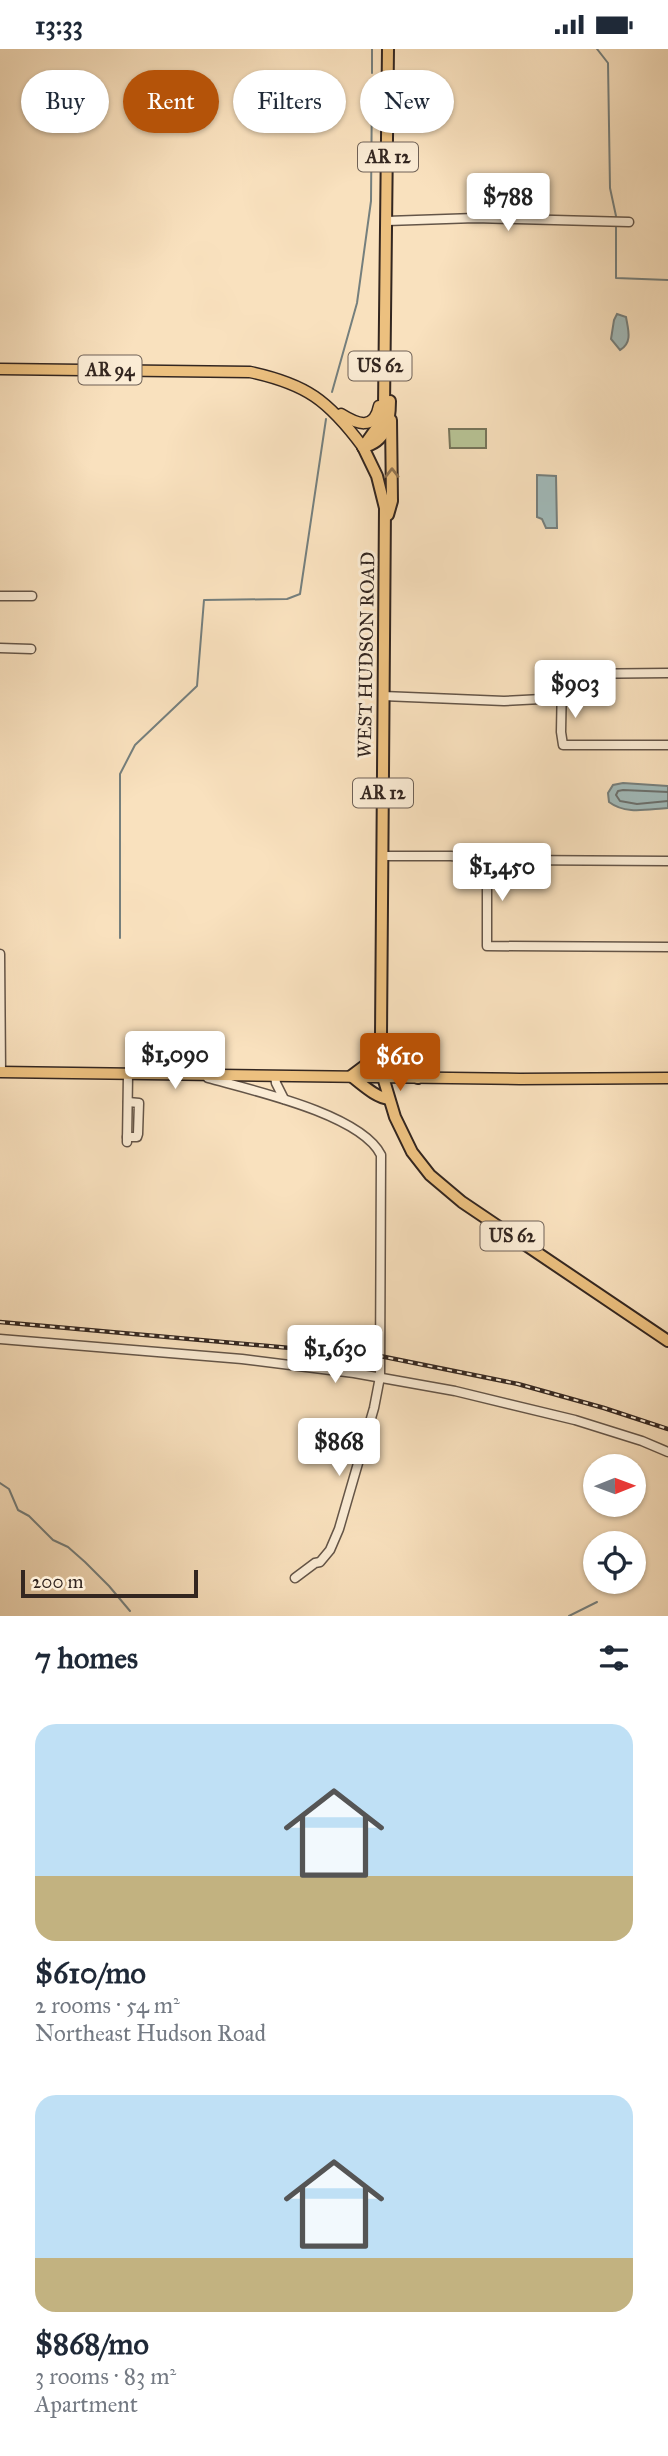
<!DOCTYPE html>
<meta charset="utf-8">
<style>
:root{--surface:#fff;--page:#f6f6f7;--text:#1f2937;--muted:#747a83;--accent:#b45309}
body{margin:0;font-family:"IM FELL Great Primer",serif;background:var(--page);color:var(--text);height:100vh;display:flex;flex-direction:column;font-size:26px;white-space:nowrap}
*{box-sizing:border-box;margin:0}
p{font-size:23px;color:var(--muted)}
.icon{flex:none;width:38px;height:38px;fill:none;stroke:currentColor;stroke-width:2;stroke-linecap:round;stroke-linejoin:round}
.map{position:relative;height:1567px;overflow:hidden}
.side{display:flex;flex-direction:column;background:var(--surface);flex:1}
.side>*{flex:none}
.hud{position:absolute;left:21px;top:21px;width:626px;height:63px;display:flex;gap:14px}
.needle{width:46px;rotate:89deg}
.fabs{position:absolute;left:583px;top:1405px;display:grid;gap:14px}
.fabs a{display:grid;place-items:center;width:63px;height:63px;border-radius:50%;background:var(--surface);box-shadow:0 2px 5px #0004;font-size:35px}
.scale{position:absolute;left:21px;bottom:18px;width:177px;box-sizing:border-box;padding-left:7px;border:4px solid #332620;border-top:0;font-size:19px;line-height:24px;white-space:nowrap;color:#332620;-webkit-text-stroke:5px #fbecd5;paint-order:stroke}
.price{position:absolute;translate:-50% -60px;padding:0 16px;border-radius:7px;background:#fff;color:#222;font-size:23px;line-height:46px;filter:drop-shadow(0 2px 4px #0008)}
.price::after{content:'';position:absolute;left:50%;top:42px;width:21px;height:16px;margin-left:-10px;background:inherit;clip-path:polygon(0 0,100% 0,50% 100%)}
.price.active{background:var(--accent);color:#fff}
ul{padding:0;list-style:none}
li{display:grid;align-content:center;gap:14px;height:371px;padding:0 35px}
li span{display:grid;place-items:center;height:217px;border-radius:21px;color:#555}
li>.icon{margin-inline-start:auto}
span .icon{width:126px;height:126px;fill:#fffc;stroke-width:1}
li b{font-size:30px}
h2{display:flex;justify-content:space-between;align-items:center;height:84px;padding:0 35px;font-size:30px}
.tag{padding:0 24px;border-radius:32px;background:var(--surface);box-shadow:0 2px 5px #0004;font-size:24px;line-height:63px}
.tag.active{background:var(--accent);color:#fff}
.status{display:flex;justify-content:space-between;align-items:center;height:49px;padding:0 35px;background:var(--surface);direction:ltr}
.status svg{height:19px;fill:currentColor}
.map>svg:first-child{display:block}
.green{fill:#b8c496;stroke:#76755b;stroke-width:2}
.water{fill:#a1bbbb;stroke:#757f7d;stroke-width:2}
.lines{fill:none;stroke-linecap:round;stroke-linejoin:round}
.shore{stroke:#6a706e;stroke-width:2}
.stream{stroke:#757f7d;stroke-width:2}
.minor-casing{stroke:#645548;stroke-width:11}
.major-casing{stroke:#332620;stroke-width:13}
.highway-casing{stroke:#332620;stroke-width:14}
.minor{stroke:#fbecd5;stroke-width:8}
.major{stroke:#ecc07f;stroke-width:10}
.highway{stroke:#ecc07f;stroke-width:10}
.rail-casing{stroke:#332620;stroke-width:4.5}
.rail{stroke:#fbecd5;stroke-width:2;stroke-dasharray:5;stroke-linecap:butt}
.oneway{stroke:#907350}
.labels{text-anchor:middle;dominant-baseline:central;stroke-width:6;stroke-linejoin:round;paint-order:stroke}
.shield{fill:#fbecd5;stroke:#6f6156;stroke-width:2}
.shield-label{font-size:18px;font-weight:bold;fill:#332620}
.street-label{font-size:19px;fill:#332620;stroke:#fbecd5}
</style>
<div class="status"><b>13:33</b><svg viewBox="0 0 49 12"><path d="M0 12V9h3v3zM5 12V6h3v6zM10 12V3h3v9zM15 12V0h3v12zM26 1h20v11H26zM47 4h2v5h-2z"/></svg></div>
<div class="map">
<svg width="668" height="1567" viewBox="0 0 668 1567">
<rect width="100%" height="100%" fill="#f9e1be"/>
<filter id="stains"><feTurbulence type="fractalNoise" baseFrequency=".00286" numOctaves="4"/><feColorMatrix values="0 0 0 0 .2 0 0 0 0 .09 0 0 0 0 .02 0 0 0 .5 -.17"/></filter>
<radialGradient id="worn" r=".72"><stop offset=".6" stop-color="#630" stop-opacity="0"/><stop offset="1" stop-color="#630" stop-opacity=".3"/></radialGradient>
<!-- green -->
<polygon class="green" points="449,380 486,380 486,399 450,399"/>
<!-- water -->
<g class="water">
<path d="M617,265L626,268C628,280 633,294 620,301L611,290L614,271Z"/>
<polygon points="537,426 556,427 557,479 546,479 542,470 537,468"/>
<path d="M623,734L668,737V759C648,760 626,766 609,753L608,744L613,736Z"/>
</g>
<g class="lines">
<!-- shore -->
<polyline class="shore" points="668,743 623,741 618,742 616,746 620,752 637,755 668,752"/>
<!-- stream -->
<g class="stream">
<polyline points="372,0 372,24"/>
<polyline points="597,0 608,14 610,139 616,167"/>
<polyline points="616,178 616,229 668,231"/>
<polyline points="332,343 357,254 371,152 372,35"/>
<polyline points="120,889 120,725 135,696 197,637 204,551 287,550 300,545 326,370"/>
<polyline points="0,1434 9,1440 18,1461 29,1467 53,1491 68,1498 85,1513 109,1537 130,1562"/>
<polyline points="569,1567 597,1553"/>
</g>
<!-- minor casing -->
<g class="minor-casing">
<g id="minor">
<polyline points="387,172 475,169 629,173"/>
<polyline points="0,547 32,547"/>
<polyline points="0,599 31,600"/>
<polyline points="668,624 567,625 562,631 561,683 563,696 668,696"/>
<polyline points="383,647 504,652 561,649"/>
<polyline points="383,807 451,807 487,811 668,812"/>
<polyline points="487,811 487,897 668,898"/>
<polyline points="0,905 1,1023"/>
<polyline points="275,1027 276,1034 284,1050"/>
<path d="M208,1029C251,1041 361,1065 381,1106L380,1328L374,1359L339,1480L330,1501L320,1513L315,1514L295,1529"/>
<polyline points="127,1088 137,1088 138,1085 139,1054 128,1053"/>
<polyline points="127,1093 128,1026"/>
<polyline points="0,1290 242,1310 354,1324 455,1342 575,1371 642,1392 668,1403"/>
</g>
</g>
<!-- major casing -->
<g class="major-casing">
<g id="major">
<path d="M0,320L250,323C306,335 328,351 363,398"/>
<path d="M341,365C357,375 374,382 379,357"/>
<polyline points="0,1023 520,1030 668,1029"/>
</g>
</g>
<!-- highway casing -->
<g class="highway-casing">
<g id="highway">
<polyline points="363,398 377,427 385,459 381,987 383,1028 395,1068 412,1103 430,1126 462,1153 668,1292"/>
<polyline points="363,398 378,377 384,358 388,0"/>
<path d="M363,398C386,393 390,374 390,352"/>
<polyline points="388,466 392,452 391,371"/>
<path d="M380,990L367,1015L351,1027C363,1036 375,1048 389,1050"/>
<path d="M384,993C393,1015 397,1018 418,1029"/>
</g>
</g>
<!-- minor -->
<use href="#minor" class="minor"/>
<!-- major -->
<use href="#major" class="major"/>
<!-- highway -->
<use href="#highway" class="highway"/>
<!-- rail casing -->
<g class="rail-casing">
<polyline id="rail" points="0,1273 380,1307 518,1335 604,1359 668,1380"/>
</g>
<!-- rail -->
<use href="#rail" class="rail"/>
</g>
<!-- one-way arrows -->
<defs><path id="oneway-chevron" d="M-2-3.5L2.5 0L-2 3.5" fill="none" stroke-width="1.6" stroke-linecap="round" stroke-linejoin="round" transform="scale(1.75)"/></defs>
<use class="oneway" href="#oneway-chevron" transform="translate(392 424) rotate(-90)"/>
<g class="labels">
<!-- shield labels -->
<g class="shield">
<rect x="358" y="93.5" width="60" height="29" rx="5"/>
<rect x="348.5" y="302.5" width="63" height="29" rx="5"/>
<rect x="78.5" y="306.5" width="63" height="29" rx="5"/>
<rect x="353" y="729.5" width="60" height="29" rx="5"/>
<rect x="480.5" y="1172.5" width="63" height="29" rx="5"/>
</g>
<g class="shield-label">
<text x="388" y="108">AR 12</text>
<text x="380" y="317">US 62</text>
<text x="110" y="321">AR 94</text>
<text x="383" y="744">AR 12</text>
<text x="512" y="1187">US 62</text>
</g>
<!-- street labels -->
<g class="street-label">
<text transform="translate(366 606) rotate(-89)">WEST HUDSON ROAD</text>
</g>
</g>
<rect width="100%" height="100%" filter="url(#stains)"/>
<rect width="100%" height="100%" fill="url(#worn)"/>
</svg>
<div class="fabs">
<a><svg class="needle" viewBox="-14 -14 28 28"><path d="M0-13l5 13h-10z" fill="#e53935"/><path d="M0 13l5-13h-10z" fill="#747a83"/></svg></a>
<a><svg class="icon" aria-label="locate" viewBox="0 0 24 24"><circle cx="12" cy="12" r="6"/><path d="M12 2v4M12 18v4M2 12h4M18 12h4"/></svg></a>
</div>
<div class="scale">200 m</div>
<b class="price" style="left:508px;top:184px">$788</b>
<b class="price" style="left:575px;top:671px">$903</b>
<b class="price" style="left:502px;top:854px">$1,450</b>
<b class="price" style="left:175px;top:1042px">$1,090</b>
<b class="price active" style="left:400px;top:1044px">$610</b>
<b class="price" style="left:335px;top:1336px">$1,630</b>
<b class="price" style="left:339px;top:1429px">$868</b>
<div class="hud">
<a class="tag">Buy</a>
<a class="tag active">Rent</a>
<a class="tag">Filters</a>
<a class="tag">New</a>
</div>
</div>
<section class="side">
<h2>7 homes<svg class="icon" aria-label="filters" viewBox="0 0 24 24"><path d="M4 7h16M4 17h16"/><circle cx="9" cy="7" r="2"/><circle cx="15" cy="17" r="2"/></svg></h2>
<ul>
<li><span style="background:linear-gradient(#bfe0f5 70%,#c2b280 0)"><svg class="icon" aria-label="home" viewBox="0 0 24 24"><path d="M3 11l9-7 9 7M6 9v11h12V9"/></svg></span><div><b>$610/mo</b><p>2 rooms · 54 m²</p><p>Northeast Hudson Road</p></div></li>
<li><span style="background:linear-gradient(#bfe0f5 75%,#c2b280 0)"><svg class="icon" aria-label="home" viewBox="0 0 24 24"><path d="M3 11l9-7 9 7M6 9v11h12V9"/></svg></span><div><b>$868/mo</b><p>3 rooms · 83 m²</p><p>Apartment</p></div></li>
</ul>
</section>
